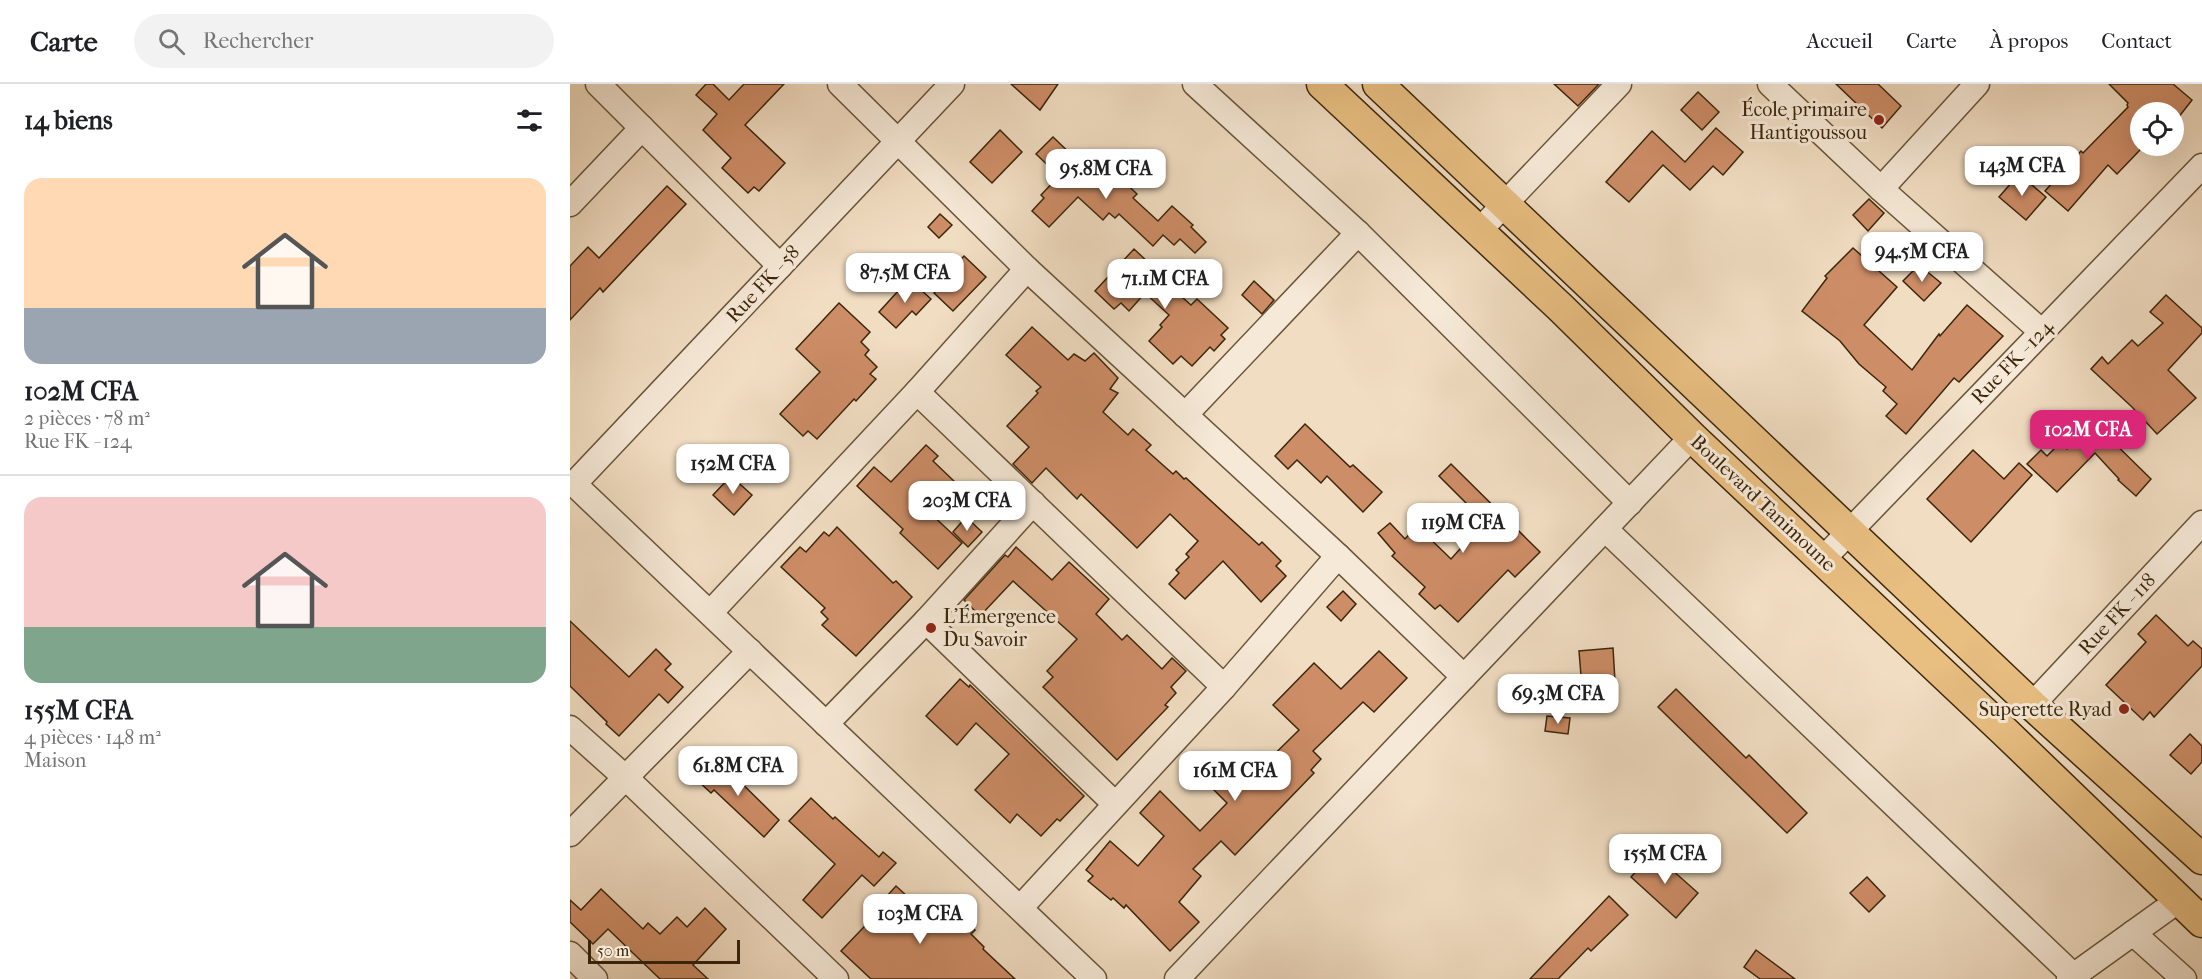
<!DOCTYPE html>
<html lang="fr">
<meta charset="utf-8">
<style>
:root{--surface:#fff;--page:#f2f2f2;--text:#202124;--muted:#757577;--line:#e0e0e0;--accent:#db2777}
body{margin:0;font-family:"IM FELL French Canon",serif;background:var(--page);color:var(--text);height:100vh;display:flex;flex-direction:column;font-size:22px;white-space:nowrap}
*{box-sizing:border-box;margin:0}
p{font-size:20px;color:var(--muted)}
.icon{flex:none;width:33px;height:33px;fill:none;stroke:currentColor;stroke-width:2;stroke-linecap:round;stroke-linejoin:round}
.map{position:relative;flex:1;overflow:hidden}
.details{display:flex;flex-direction:column;background:var(--surface);width:570px}
.details>*{flex:none}
.controls{position:absolute;left:1560px;top:18px;display:grid;gap:12px}
.controls a{display:grid;place-items:center;width:54px;height:54px;border-radius:50%;background:var(--surface);box-shadow:0 6px 24px #0002;font-size:30px}
.scale{position:absolute;left:18px;bottom:15px;width:152px;box-sizing:border-box;padding-left:6px;border:3px solid #3b260b;border-top:0;font-size:16px;line-height:21px;white-space:nowrap;color:#3b260b;-webkit-text-stroke:4px #f6e9d7;paint-order:stroke}
.price{position:absolute;translate:-50% -51px;padding:0 14px;border-radius:12px;background:#fff;color:#222;font-size:20px;line-height:39px;filter:drop-shadow(0 2px 3px #0008)}
.price::after{content:'';position:absolute;left:50%;top:36px;width:18px;height:14px;margin-left:-9px;background:inherit;clip-path:polygon(0 0,100% 0,50% 100%)}
.price.active{background:var(--accent);color:#fff}
ul{padding:0;list-style:none}
li{display:grid;align-content:center;gap:12px;height:318px;padding:0 24px}
li+li{border-top:2px solid var(--line)}
li span{display:grid;place-items:center;height:186px;border-radius:18px;color:#555}
li>.icon{margin-inline-start:auto}
span .icon{width:108px;height:108px;fill:#fffc;stroke-width:1}
li b{font-size:26px}
h2{display:flex;justify-content:space-between;align-items:center;height:72px;padding:0 24px;font-size:26px}
header{display:flex;align-items:center;gap:36px;box-sizing:border-box;height:84px;padding:0 30px;background:var(--surface);border-bottom:2px solid var(--line)}
header strong{font-size:28px}
nav{display:flex;gap:33px;margin-inline-start:auto;font-size:21px}
.search{width:420px;height:54px;background:var(--page);display:flex;align-items:center;gap:15px;box-sizing:border-box;padding:0 21px;border-radius:33px;color:var(--muted);font-size:22px}
main{display:flex;flex:1;min-height:0}
.map>svg:first-child{display:block}
.building{fill:#cd8d67;stroke:#3b260b;stroke-width:1.5}
.lines{fill:none;stroke-linecap:round;stroke-linejoin:round}
.minor-casing{stroke:#685439;stroke-width:27}
.major-casing{stroke:#3b260b;stroke-width:33}
.minor{stroke:#f6e9d7;stroke-width:24}
.major{stroke:#e8be81;stroke-width:30}
.poi-dot{fill:#8f2418;stroke:#f6e9d7;stroke-width:2}
.labels{text-anchor:middle;dominant-baseline:central;stroke-width:6;stroke-linejoin:round;paint-order:stroke}
.poi-label{font-size:20px;fill:#3b260b;stroke:#f6e9d7;text-anchor:end}
.street-label{font-size:20px;fill:#3b260b;stroke:#f6e9d7}
</style>
<header>
<strong>Carte</strong>
<div class="search"><svg class="icon" aria-label="search" viewBox="0 0 24 24"><circle cx="10" cy="10" r="6"/><path d="M15 15l6 6"/></svg>Rechercher</div>
<nav><a>Accueil</a><a>Carte</a><a>À propos</a><a>Contact</a></nav>
</header>
<main>
<section class="details">
<h2>14 biens<svg class="icon" aria-label="filters" viewBox="0 0 24 24"><path d="M4 7h16M4 17h16"/><circle cx="9" cy="7" r="2"/><circle cx="15" cy="17" r="2"/></svg></h2>
<ul>
<li><span style="background:linear-gradient(#ffd9b3 70%,#9aa5b1 0)"><svg class="icon" aria-label="home" viewBox="0 0 24 24"><path d="M3 11l9-7 9 7M6 9v11h12V9"/></svg></span><div><b>102M CFA</b><p>2 pièces · 78 m²</p><p>Rue FK - 124</p></div></li>
<li><span style="background:linear-gradient(#f6c9c9 70%,#7fa58c 0)"><svg class="icon" aria-label="home" viewBox="0 0 24 24"><path d="M3 11l9-7 9 7M6 9v11h12V9"/></svg></span><div><b>155M CFA</b><p>4 pièces · 148 m²</p><p>Maison</p></div></li>
</ul>
</section>
<div class="map">
<svg width="1632" height="895" viewBox="0 0 1632 895">
<rect width="100%" height="100%" fill="#f1ddc2"/>
<filter id="stains"><feTurbulence type="fractalNoise" baseFrequency=".00333" numOctaves="4"/><feColorMatrix values="0 0 0 0 .2 0 0 0 0 .09 0 0 0 0 .02 0 0 0 .5 -.17"/></filter>
<radialGradient id="worn" r=".72"><stop offset=".6" stop-color="#630" stop-opacity="0"/><stop offset="1" stop-color="#630" stop-opacity=".3"/></radialGradient>
<!-- building -->
<g class="building">
<polygon points="136,0 143,0 159,16 174,0 214,0 175,41 215,79 189,107 184,103 178,109 152,84 161,74 133,46 147,30 126,11"/>
<polygon points="441,0 488,0 470,26"/>
<polygon points="984,0 1029,0 1008,22"/>
<polygon points="1266,0 1308,0 1331,22 1312,44"/>
<polygon points="1539,0 1603,0 1622,16 1604,39 1604,28 1570,28 1570,66 1547,90 1538,81 1498,127 1475,107 1511,67 1513,69 1558,23 1557,21 1558,19"/>
<polygon points="1128,8 1149,28 1132,46 1111,26"/>
<polygon points="1146,44 1173,68 1153,91 1143,82 1120,106 1093,81 1059,118 1036,98 1082,47 1115,78"/>
<polygon points="430,46 452,68 422,99 400,78"/>
<polygon points="483,53 532,100 543,87 567,110 563,114 588,137 602,122 623,141 621,143 636,158 625,169 610,155 604,161 593,151 583,162 549,130 545,134 539,129 533,136 508,113 479,143 462,127 474,114 471,111 489,92 466,70"/>
<polygon points="1449,90 1476,113 1456,136 1429,113"/>
<polygon points="97,102 116,120 33,208 30,204 0,236 0,182 18,163 29,174"/>
<polygon points="1299,115 1314,129 1298,147 1283,131"/>
<polygon points="370,130 382,141 369,154 358,143"/>
<polygon points="1283,164 1327,203 1294,241 1342,286 1369,250 1370,252 1397,221 1433,252 1389,298 1384,294 1336,350 1316,332 1327,320 1313,307 1316,303 1289,280 1270,257 1232,227 1257,194 1255,192"/>
<polygon points="564,165 596,195 594,197 621,221 627,215 658,244 651,251 655,255 644,267 640,263 622,282 611,272 603,280 579,257 592,243 590,241 599,231 575,209 559,227 551,219 544,225 525,207"/>
<polygon points="394,172 416,193 383,227 364,209 385,188 382,185"/>
<polygon points="1349,181 1371,199 1354,217 1333,197"/>
<polygon points="339,195 361,215 346,231 342,227 326,244 309,228"/>
<polygon points="684,197 704,216 692,230 672,211"/>
<polygon points="1596,211 1632,244 1632,249 1598,286 1626,314 1587,350 1562,323 1521,285 1532,273 1538,280 1562,256 1568,262 1593,239 1580,228"/>
<polygon points="269,219 300,248 291,258 299,266 295,271 307,283 300,290 306,295 286,317 284,315 247,355 238,347 233,352 210,330 250,288 226,265"/>
<polygon points="462,243 498,276 504,270 515,277 524,269 548,294 540,305 548,309 533,328 558,351 563,345 581,361 576,366 603,390 606,387 614,395 616,394 689,461 692,458 711,477 706,482 716,492 691,518 653,477 615,515 599,500 609,489 606,486 619,473 616,470 628,457 600,430 567,464 511,410 507,415 476,384 462,399 443,380 459,363 437,342 468,309 466,307 471,303 436,271"/>
<polygon points="1524,339 1581,395 1566,412 1548,396 1549,395 1525,369 1487,408 1457,380 1471,366 1477,372 1490,359 1497,365"/>
<polygon points="735,340 780,383 783,381 812,408 793,428 757,392 751,399 727,376 718,385 705,372"/>
<polygon points="356,361 368,372 363,377 386,399 359,428 392,459 368,485 330,449 333,445 287,402 304,383 321,398"/>
<polygon points="1403,366 1434,395 1449,379 1462,391 1401,458 1357,415"/>
<polygon points="881,380 970,468 945,493 938,486 888,538 870,521 865,525 849,510 855,503 822,472 825,469 808,449 820,439 835,455 847,442 881,475 907,446 897,436 905,428 869,392"/>
<polygon points="161,392 182,411 164,431 143,411"/>
<polygon points="396,433 412,448 398,463 383,448"/>
<polygon points="267,443 323,499 326,497 342,513 286,572 252,541 258,535 251,528 255,524 211,483 230,463 236,468 254,448 259,452"/>
<polygon points="446,463 482,496 499,478 539,515 526,530 552,556 557,551 592,585 602,574 616,587 601,603 606,609 595,621 598,623 547,676 473,603 483,593 477,587 507,555 443,497 410,532 394,516 435,471 438,473"/>
<polygon points="773,507 786,520 771,537 757,523"/>
<polygon points="1586,531 1618,562 1623,557 1632,565 1632,582 1584,633 1580,628 1573,636 1536,601 1576,558 1568,550"/>
<polygon points="0,537 59,593 86,565 101,580 95,586 113,603 98,619 89,610 49,652 36,640 37,638 0,602"/>
<polygon points="1043,564 1046,614 1013,616 1009,567"/>
<polygon points="809,567 837,594 804,628 793,618 743,667 751,675 741,686 744,689 665,771 651,757 623,785 631,792 609,818 629,838 600,867 556,821 554,824 543,814 541,816 518,797 523,792 516,786 540,757 568,782 594,752 570,729 590,707 630,747 657,719 634,696 654,676 676,698 729,646 703,621 744,579 771,605"/>
<polygon points="390,595 399,603 400,601 514,712 490,737 487,735 471,752 447,730 440,739 405,706 439,670 406,639 387,661 356,632"/>
<polygon points="1106,605 1176,674 1179,671 1237,729 1217,749 1088,623"/>
<polygon points="977,632 1000,634 998,650 975,647"/>
<polygon points="1620,650 1632,662 1632,678 1621,690 1600,671"/>
<polygon points="147,675 209,736 194,753 144,706 141,709 127,696"/>
<polygon points="241,714 263,735 265,733 309,773 313,768 326,779 304,802 292,791 252,834 233,816 265,780 219,737"/>
<polygon points="1083,769 1128,809 1106,834 1061,793"/>
<polygon points="1297,793 1315,812 1299,828 1280,809"/>
<polygon points="326,802 350,824 353,820 358,825 365,818 385,837 390,832 405,846 401,850 414,863 413,865 445,895 301,895 271,867 312,824 309,821"/>
<polygon points="31,805 73,845 78,839 90,850 107,833 117,843 135,824 156,845 123,881 138,895 90,895 38,845 23,860 0,838 0,816 11,826"/>
<polygon points="1039,812 1058,831 1021,867 1018,864 988,895 960,895"/>
<polygon points="1186,866 1225,895 1190,895 1174,883"/>
</g>
<g class="lines">
<!-- minor casing -->
<g class="minor-casing">
<g id="minor">
<polyline points="28,0 210,182"/>
<polyline points="270,0 457,185 768,472 894,593"/>
<polyline points="625,0 788,149 1060,419"/>
<polyline points="1200,0 1311,105 1472,248"/>
<polyline points="1311,105 1407,0"/>
<polyline points="0,120 72,44"/>
<polyline points="909,147 1049,0"/>
<polyline points="347,308 654,603"/>
<polyline points="615,331 788,149"/>
<polyline points="0,400 4,400 524,895"/>
<polyline points="4,400 382,0"/>
<polyline points="1035,445 1507,895"/>
<polyline points="1253,475 1632,82"/>
<polyline points="140,529 347,308 457,185"/>
<polyline points="356,537 545,720"/>
<polyline points="1462,621 1632,439"/>
<polyline points="256,640 356,537 463,419"/>
<polyline points="0,644 56,694 266,895"/>
<polyline points="0,750 180,567"/>
<polyline points="450,824 654,603 768,472"/>
<polyline points="1563,849 1614,895"/>
<polyline points="0,870 25,895"/>
<polyline points="607,895 1122,353"/>
<polyline points="1499,895 1609,816"/>
</g>
</g>
<!-- major casing -->
<g class="major-casing">
<g id="major">
<polyline points="752,0 991,224 1122,353 1436,649 1632,838"/>
<polyline points="808,0 1462,621 1632,775"/>
</g>
</g>
<!-- minor -->
<use href="#minor" class="minor"/>
<!-- major -->
<use href="#major" class="major"/>
</g>
<!-- markers -->
<g class="poi-dot">
<circle cx="1309" cy="36" r="6"/>
<circle cx="361" cy="544" r="6"/>
<circle cx="1554" cy="625" r="6"/>
</g>
<g class="labels">
<!-- poi labels -->
<g class="poi-label">
<text x="1297" y="25">École primaire<tspan x="1297" dy="23">Hantigoussou</tspan></text>
<text x="373" y="532" text-anchor="start">L'Émergence<tspan x="373" dy="23">Du Savoir</tspan></text>
<text x="1542" y="625">Superette Ryad</text>
</g>
<!-- street labels -->
<g class="street-label">
<text transform="translate(193 200) rotate(-47)">Rue FK - 58</text>
<text transform="translate(1442 278) rotate(-46)">Rue FK - 124</text>
<text transform="translate(1193 419) rotate(43)">Boulevard Tanimoune</text>
<text transform="translate(1547 530) rotate(-47)">Rue FK - 118</text>
</g>
</g>
<rect width="100%" height="100%" filter="url(#stains)"/>
<rect width="100%" height="100%" fill="url(#worn)"/>
</svg>
<div class="controls">
<a><svg class="icon" aria-label="locate" viewBox="0 0 24 24"><circle cx="12" cy="12" r="6"/><path d="M12 2v4M12 18v4M2 12h4M18 12h4"/></svg></a>
</div>
<div class="scale">50 m</div>
<b class="price" style="left:1452px;top:113px">143M CFA</b>
<b class="price" style="left:536px;top:116px">95.8M CFA</b>
<b class="price" style="left:1352px;top:199px">94.5M CFA</b>
<b class="price" style="left:335px;top:220px">87.5M CFA</b>
<b class="price" style="left:595px;top:226px">71.1M CFA</b>
<b class="price active" style="left:1518px;top:377px">102M CFA</b>
<b class="price" style="left:163px;top:411px">152M CFA</b>
<b class="price" style="left:397px;top:448px">203M CFA</b>
<b class="price" style="left:893px;top:470px">119M CFA</b>
<b class="price" style="left:988px;top:641px">69.3M CFA</b>
<b class="price" style="left:168px;top:713px">61.8M CFA</b>
<b class="price" style="left:665px;top:718px">161M CFA</b>
<b class="price" style="left:1095px;top:801px">155M CFA</b>
<b class="price" style="left:350px;top:861px">103M CFA</b>
</div>
</main>
